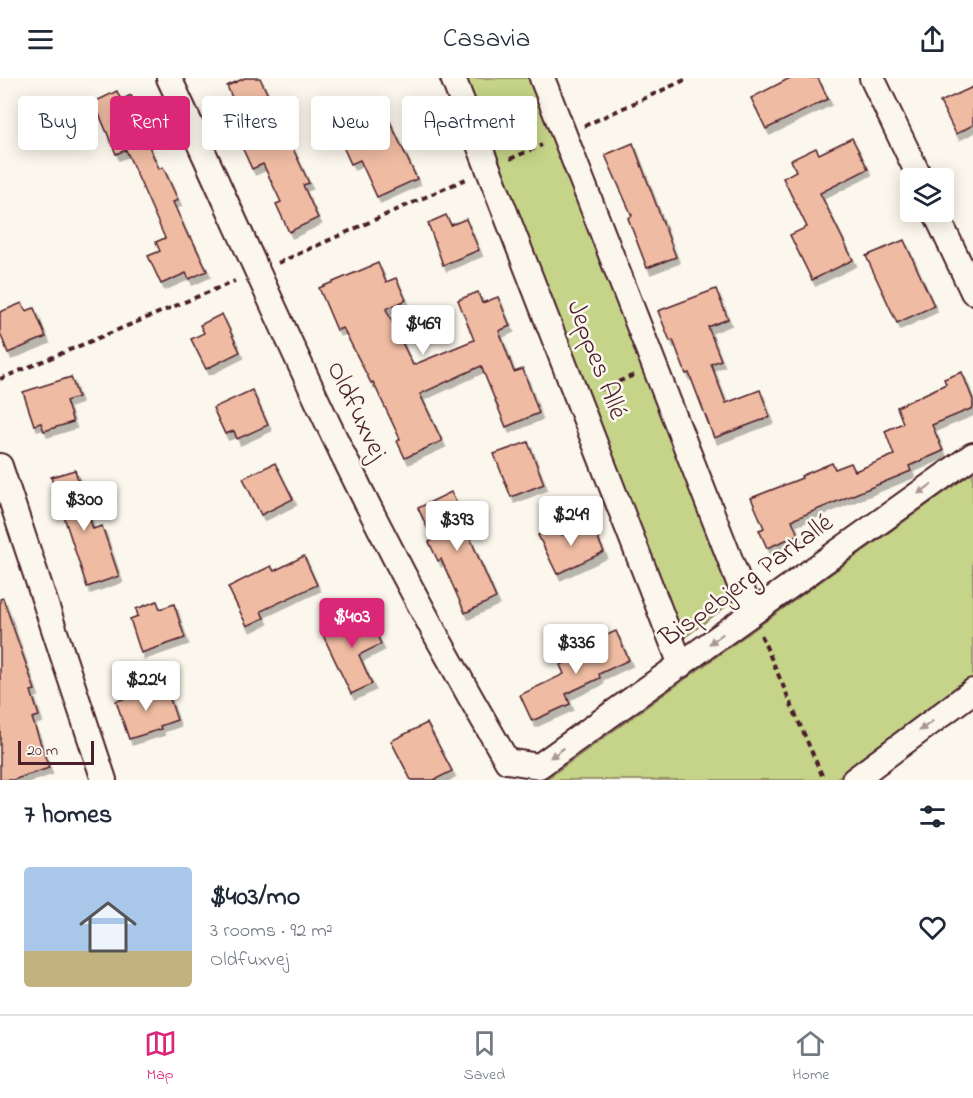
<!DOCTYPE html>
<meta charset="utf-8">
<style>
:root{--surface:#fff;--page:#f2f2f3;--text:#1f2937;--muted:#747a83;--line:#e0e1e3;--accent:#db2777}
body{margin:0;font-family:"Indie Flower",sans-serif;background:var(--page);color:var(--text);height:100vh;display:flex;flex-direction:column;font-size:22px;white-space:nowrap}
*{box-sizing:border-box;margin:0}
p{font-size:20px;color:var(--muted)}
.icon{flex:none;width:33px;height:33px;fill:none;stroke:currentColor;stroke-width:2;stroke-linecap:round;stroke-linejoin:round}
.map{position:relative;height:702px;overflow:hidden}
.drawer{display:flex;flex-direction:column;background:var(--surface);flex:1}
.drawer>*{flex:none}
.top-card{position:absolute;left:18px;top:18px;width:600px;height:54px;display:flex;gap:12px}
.buttons{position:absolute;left:900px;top:90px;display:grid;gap:12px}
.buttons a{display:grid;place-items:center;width:54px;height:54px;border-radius:6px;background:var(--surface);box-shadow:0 3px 15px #0003;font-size:30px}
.scale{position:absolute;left:18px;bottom:15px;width:76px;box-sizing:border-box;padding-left:6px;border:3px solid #4a1f2b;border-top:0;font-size:16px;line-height:21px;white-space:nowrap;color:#4a1f2b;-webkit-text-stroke:4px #fbf7ec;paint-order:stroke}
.price{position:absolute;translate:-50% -51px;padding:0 14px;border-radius:6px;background:#fff;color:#222;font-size:20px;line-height:39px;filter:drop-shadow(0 2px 3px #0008)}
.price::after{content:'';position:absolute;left:50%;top:36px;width:18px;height:14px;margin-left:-9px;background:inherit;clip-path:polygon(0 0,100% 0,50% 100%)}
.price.active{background:var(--accent);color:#fff}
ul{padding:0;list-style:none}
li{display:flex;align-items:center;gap:18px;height:150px;padding:0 24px}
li+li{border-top:2px solid var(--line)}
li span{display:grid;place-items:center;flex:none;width:168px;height:120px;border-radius:6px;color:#555}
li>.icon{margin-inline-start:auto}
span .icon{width:72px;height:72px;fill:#fffc;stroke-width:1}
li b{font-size:26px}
h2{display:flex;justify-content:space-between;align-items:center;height:72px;padding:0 24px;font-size:26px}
.chip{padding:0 21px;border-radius:6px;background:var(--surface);box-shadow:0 3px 15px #0003;font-size:21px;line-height:54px}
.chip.active{background:var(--accent);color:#fff}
header{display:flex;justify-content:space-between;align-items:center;height:78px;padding:0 24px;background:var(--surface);font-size:27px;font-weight:600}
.tabs{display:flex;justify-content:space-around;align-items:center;height:84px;border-top:2px solid var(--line);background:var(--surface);font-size:16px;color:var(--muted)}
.tabs a{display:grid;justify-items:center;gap:3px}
.tabs .active{color:var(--accent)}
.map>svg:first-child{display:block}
.green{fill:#c5d488;stroke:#887a5a;stroke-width:1.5}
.building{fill:#efbba2;stroke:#4a1f2b;stroke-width:1.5;filter:url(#shadow)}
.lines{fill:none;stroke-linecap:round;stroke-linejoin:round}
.street-casing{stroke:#4a1f2b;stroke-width:28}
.path{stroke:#4a1f2b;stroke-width:4;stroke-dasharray:6 4.5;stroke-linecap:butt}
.street{stroke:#fbf7ec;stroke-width:24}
.oneway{fill:#ab9695}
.labels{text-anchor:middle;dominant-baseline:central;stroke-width:5;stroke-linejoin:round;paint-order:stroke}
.street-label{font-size:27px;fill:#4a1f2b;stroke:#fbf7ec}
</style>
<header><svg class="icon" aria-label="menu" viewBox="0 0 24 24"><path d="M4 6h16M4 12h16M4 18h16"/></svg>Casavia<svg class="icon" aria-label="share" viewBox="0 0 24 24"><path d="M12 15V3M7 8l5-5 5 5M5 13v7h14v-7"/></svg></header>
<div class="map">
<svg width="973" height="702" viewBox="0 0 973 702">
<defs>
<filter id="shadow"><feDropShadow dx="3.5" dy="6" stdDeviation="0" flood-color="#0004"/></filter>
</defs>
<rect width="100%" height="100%" fill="#fbf7ec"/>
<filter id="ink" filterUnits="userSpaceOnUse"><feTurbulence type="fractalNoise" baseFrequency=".0167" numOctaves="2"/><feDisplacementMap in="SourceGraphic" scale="12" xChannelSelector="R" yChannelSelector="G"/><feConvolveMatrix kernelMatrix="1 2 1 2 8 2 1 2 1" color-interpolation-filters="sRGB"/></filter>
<g filter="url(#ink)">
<!-- green -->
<g class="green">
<polygon points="464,0 532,0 560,68 732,524 681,562"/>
<polygon points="973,394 973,600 834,702 545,702"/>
</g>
<!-- building -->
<g class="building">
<polygon points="245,0 260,0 309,105 303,107 318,140 289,154 276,126 281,124 263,86 252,91 236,56 238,55 236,51 244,47 227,8"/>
<polygon points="790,0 818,0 828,21 766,51 751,20"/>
<polygon points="973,9 973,47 956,56 940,24"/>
<polygon points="117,13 121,22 131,17 145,48 141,50 159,91 163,89 178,122 173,124 189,160 191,159 207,193 189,201 186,195 161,206 148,178 160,173 156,164 165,160 126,72 116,76 94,24"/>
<polygon points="383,29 417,101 377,119 360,82 351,86 335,51"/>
<polygon points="852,60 868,91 820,115 853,182 812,202 790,157 807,149 783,100 796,93 791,82 816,70 819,76"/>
<polygon points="633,65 676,179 647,190 628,140 632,138 605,77"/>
<polygon points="446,137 451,147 466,141 479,172 443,187 428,145"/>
<polygon points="904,162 934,228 897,245 866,178"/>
<polygon points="378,185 386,204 396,200 406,222 386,231 413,287 474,262 458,222 478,214 482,225 498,219 510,248 499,253 514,294 523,291 539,335 506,349 481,288 420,316 442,363 405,380 397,363 400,361 373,304 371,305 343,250 337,252 319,210"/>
<polygon points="716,211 728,241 708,249 721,282 711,286 726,325 760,312 770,339 714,360 689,295 686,296 673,262 670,263 658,233"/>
<polygon points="22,225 26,233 34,230 46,259 8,275 0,255 0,234"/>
<polygon points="222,236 240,274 206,291 191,261 204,255 200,247"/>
<polygon points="962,294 973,322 973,330 932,347 943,373 909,388 911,393 792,442 798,457 767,470 759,452 764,450 751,420 802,400 801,398 832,385 835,391 851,385 855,393 894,377 885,353 903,345 897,329 946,306 944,301"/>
<polygon points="71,299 78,319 66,323 73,344 44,353 41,345 34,347 23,314"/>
<polygon points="252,312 268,347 237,361 234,353 225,356 213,330"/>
<polygon points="528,364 544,406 511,419 494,376"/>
<polygon points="275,385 293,421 261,437 243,400"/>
<polygon points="75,392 93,451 102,448 119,498 87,509 51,399"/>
<polygon points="451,414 470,452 467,453 496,520 465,535 441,481 438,483 429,464 433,462 418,430"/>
<polygon points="590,444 604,474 557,496 538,457 557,448 562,457"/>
<polygon points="304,478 317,507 261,533 264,540 247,548 228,509 271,488 274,493"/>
<polygon points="3,520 35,612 31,613 39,638 32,640 49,690 13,702 0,702 0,521"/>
<polygon points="157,523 160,531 174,526 185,560 141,575 130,541 138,538 136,531"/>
<polygon points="366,533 381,566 359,577 372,606 351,616 321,553"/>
<polygon points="616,553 629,582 599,596 600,600 566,616 570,626 532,643 520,617 564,596 560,587 574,581 571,573"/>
<polygon points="166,609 177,642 160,648 161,651 129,661 116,623"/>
<polygon points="427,645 452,693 434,702 411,702 391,663"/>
</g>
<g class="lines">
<!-- street casing -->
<g class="street-casing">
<g id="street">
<path d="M169,0C228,126 283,254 344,379C395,483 449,584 507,683"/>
<polyline points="453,0 681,587"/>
<polyline points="542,0 751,535"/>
<polyline points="872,0 920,100"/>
<polyline points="935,134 973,214"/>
<polyline points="0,388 104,702"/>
<polyline points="507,683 539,688 973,377"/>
<polyline points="854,702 973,613"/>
</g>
</g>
<!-- path -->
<g class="path">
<polyline points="584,48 689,0"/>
<polyline points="510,81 542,67"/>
<polyline points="278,185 468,100"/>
<polyline points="0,301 235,203"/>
<polyline points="599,312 634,297"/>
<polyline points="761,557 824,702"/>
</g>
<!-- street -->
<use href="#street" class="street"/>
</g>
<!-- one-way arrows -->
<defs><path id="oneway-solid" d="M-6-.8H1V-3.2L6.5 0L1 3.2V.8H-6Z" transform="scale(1.5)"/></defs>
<g class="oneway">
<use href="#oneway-solid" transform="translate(925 411) rotate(145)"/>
<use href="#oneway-solid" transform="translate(716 561) rotate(143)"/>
<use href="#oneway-solid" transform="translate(926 648) rotate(143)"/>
<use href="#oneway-solid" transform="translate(557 675) rotate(145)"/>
</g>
</g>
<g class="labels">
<!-- street labels -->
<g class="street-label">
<text transform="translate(596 282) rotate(69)">Jeppes Allé</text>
<text transform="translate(356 333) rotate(64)">Oldfuxvej</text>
<text transform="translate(747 503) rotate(-36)">Bispebjerg Parkallé</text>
</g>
</g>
</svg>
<div class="buttons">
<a><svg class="icon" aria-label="layers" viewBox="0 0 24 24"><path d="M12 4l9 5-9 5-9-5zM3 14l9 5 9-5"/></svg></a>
</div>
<div class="scale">20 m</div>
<b class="price" style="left:423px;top:278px">$469</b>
<b class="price" style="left:84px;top:454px">$300</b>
<b class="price" style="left:571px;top:469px">$249</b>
<b class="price" style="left:457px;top:474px">$393</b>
<b class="price active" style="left:352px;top:571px">$403</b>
<b class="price" style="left:576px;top:597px">$336</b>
<b class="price" style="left:146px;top:634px">$224</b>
<div class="top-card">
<a class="chip">Buy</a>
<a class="chip active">Rent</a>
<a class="chip">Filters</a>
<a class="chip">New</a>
<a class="chip">Apartment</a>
</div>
</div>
<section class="drawer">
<h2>7 homes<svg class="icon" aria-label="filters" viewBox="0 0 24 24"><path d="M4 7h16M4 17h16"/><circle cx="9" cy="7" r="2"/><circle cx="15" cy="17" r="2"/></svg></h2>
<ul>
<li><span style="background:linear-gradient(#a9c7e8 70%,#c2b280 0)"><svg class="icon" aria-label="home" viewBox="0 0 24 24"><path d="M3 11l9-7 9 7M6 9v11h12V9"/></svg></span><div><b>$403/mo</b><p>3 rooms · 92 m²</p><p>Oldfuxvej</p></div><svg class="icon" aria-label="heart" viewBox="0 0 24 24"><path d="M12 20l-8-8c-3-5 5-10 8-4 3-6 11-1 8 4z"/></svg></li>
</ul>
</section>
<nav class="tabs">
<a class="active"><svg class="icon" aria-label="map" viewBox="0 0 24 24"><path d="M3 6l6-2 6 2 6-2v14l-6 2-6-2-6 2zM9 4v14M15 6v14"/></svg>Map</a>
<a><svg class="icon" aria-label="saved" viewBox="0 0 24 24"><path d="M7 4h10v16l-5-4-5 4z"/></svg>Saved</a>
<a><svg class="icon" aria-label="home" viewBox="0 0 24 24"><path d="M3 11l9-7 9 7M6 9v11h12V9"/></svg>Home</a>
</nav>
